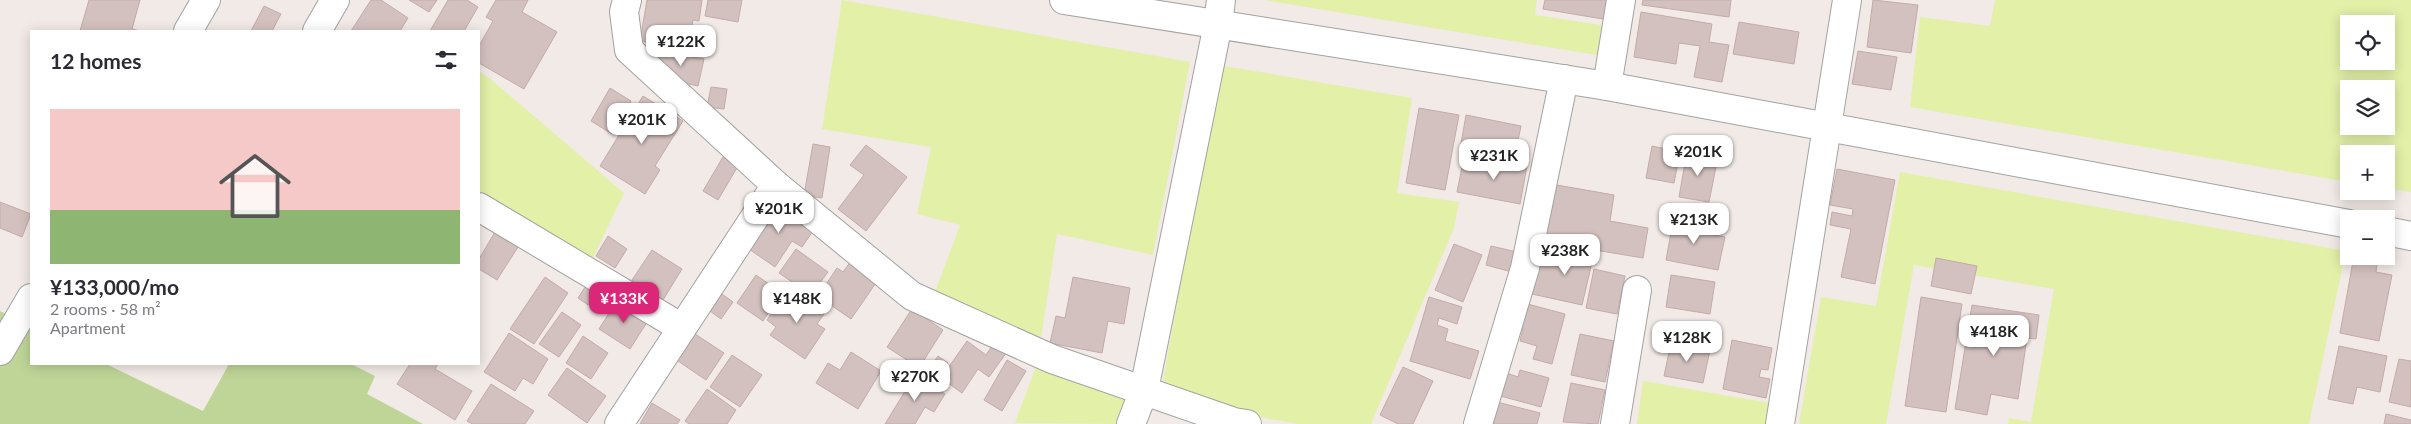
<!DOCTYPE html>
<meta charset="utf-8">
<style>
:root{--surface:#fff;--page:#f2f2f3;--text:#2b2b33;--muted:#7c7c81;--line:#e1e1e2;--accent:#db2777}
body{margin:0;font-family:Lato,sans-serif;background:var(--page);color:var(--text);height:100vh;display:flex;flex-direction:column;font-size:19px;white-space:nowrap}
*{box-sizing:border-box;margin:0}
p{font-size:16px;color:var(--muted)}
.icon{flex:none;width:28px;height:28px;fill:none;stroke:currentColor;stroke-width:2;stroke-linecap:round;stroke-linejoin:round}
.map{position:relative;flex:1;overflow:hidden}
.side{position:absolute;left:30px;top:30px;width:450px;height:335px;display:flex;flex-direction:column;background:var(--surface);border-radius:0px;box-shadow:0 2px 12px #0003}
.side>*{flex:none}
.buttons{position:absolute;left:2340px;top:15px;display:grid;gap:10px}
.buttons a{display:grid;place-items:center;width:55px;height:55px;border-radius:0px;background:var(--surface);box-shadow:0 2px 12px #0003;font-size:25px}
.price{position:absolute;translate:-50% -42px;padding:0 11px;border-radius:10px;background:#fff;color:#222;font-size:16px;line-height:32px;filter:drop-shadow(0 1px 2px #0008)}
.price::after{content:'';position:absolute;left:50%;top:30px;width:15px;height:11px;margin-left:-8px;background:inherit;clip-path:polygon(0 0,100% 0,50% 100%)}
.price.current{background:var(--accent);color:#fff}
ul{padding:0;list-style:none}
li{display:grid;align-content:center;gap:10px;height:265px;padding:0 20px}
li+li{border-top:1px solid var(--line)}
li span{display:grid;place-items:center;height:155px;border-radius:0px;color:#555}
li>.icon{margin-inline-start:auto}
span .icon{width:90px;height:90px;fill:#fffc;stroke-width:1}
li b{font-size:21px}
h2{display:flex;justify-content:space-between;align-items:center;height:60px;padding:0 20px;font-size:21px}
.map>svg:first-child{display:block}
.grass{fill:#e3f0a8;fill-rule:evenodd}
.forest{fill:#bed597}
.building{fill:#d3c1bf;stroke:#c5aaa7}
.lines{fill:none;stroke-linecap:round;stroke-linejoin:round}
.minor-casing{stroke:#a2a2a2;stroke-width:30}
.tertiary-casing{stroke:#a2a2a2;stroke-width:30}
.minor{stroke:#fff;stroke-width:28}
.tertiary{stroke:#fff;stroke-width:28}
</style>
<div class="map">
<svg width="2411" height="424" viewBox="0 0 2411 424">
<rect width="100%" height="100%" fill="#f2eae7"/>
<!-- grass -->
<g class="grass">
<polygon points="842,0 1190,62 1153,255 1057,234 1041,338 934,295 960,225 917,214 931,147 822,129"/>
<polygon points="1264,0 1537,0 1535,15 1608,26 1603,56"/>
<path d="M1995,0H2411V192L2386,188V154H2349V182L1910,107L1920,17L1990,26ZM2349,24H2386V61H2349ZM2349,89H2386V126H2349Z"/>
<polygon points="1219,65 1412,98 1397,193 1459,202 1454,228 1371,424 1299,424 1235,413 1163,381"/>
<polygon points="479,72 488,77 624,193 591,262 479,192"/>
<polygon points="1900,172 2346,251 2309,424 2008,424 2009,418 2031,422 2054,289 1914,265 1886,424 1799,424 1821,297 1876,306"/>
<polygon points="1037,364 1129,398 1119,424 1015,423"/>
<polygon points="1643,381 1776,404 1773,424 1637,424"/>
</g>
<!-- forest -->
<polygon class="forest" points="0,311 31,327 31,364 106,364 203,411 229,364 351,364 375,376 367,394 423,424 0,424"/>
<!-- building -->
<g class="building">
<polygon points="89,0 140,0 132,29 140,31 80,31"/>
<polygon points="371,0 381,0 408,18 400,31 351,31"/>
<polygon points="409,0 437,0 429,12"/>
<polygon points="448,0 467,0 478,7 464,31 430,31"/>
<polygon points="496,0 528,0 522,12 557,32 524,89 479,63 479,46 493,21 486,17"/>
<polygon points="647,0 702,0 699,21 693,20 688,49 640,41"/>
<polygon points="708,0 742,0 738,22 705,16"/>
<polygon points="1545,0 1613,0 1609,20 1543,9"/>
<polygon points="1643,0 1731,0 1729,17 1642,5"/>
<polygon points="1873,0 1918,5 1911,53 1867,47"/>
<polygon points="264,6 281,14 272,31 251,31"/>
<polygon points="1641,12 1712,24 1709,42 1729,45 1722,82 1694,77 1700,46 1679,43 1676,64 1634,57"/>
<polygon points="1739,22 1799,32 1794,64 1733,54"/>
<polygon points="655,51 704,59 698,86 680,82 653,58"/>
<polygon points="1858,51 1897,57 1891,90 1852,84"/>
<polygon points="711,87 727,89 724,109 707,107"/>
<polygon points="610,88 631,101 612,134 591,121"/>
<polygon points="643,96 683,121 655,166 660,170 645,194 600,166"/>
<polygon points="1419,108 1459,115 1445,190 1406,183"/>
<polygon points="1466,115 1521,126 1517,145 1498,142 1495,156 1460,149"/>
<polygon points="813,144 830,147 822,198 804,195"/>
<polygon points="866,145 907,177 866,231 838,209 864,175 850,165"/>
<polygon points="1652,146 1680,152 1674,183 1646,178"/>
<polygon points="1687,151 1718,157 1709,202 1679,197"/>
<polygon points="723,157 738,166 718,200 703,191"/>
<polygon points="1487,158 1527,166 1520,204 1457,192 1463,162 1486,167"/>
<polygon points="1837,169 1895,180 1875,284 1841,277 1851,229 1830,225 1832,212 1852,216 1853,209 1830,205"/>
<polygon points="1551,184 1614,195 1610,221 1648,228 1643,258 1541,241"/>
<polygon points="0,202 31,214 22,237 0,228"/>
<polygon points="777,202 815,228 802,247 792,241 775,267 746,247"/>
<polygon points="1674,216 1698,220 1696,231 1725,237 1718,270 1666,260"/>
<polygon points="495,232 518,247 497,280 479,269 479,259"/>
<polygon points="608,236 627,249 615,268 596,256"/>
<polygon points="1454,244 1482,255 1463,302 1435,290"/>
<polygon points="1491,246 1517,252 1512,272 1486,265"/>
<polygon points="1561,246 1594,254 1582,305 1532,294 1541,258 1557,262"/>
<polygon points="796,249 828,272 811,295 779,273"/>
<polygon points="652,250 682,269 663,300 632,280"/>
<polygon points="2354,256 2378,257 2376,272 2392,275 2379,341 2340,333"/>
<polygon points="1936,258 1977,266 1971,294 1931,286"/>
<polygon points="851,261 878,280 851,319 818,296 837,268 843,272"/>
<polygon points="1594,269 1625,276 1617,314 1586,308"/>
<polygon points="756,275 782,293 763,321 737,303"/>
<polygon points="1671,275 1715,282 1710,314 1666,307"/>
<polygon points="545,277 568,293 534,344 510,329"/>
<polygon points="1073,277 1130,288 1124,324 1108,321 1102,353 1050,343 1056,316 1065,318"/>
<polygon points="589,281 598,288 588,305 578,298"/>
<polygon points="715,289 733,302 721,319 703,306"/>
<polygon points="789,289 824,314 817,324 825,329 805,359 770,335 776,327 767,320"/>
<polygon points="1429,297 1462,307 1457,324 1439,318 1437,325 1448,329 1445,341 1479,351 1470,379 1410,361"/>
<polygon points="1921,297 1962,304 1946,412 1905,406"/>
<polygon points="618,299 649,319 630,349 599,329"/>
<polygon points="1524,303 1565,314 1552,364 1533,359 1537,346 1520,341 1523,328 1518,327"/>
<polygon points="1972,305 2039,315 2036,339 2027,338 2018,399 1991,394 1987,415 1955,409"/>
<polygon points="912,309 943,330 919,368 887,347"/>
<polygon points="562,312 581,325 559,357 539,344"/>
<polygon points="692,332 724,353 706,380 675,359"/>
<polygon points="509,333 548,359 533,384 523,378 515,391 484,372"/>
<polygon points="1580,334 1614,341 1605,382 1571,375"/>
<polygon points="583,336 608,353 591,379 566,363"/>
<polygon points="1732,340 1772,348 1768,370 1761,369 1759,377 1770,379 1766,398 1723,389"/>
<polygon points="967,341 986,355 994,343 1007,352 989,377 978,369 962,393 941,378"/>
<polygon points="1671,342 1710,350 1703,383 1664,376"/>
<polygon points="2339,346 2387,356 2380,392 2357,387 2353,404 2328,399"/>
<polygon points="851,352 881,371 858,409 816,383 828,363 840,370"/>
<polygon points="732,355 762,375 740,407 710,387"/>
<polygon points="938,356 948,363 937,378 928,371"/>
<polygon points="2399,359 2411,361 2411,407 2389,402"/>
<polygon points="1007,360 1026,371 1002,411 984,400"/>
<polygon points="410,364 438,364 435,369 472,391 455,420 397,384"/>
<polygon points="1403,367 1433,381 1413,424 1398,424 1380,415"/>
<polygon points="567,368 606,396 587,423 548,395"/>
<polygon points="1520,370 1549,378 1541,407 1497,395 1503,372 1518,377"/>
<polygon points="915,375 945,394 934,412 925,407 915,424 885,424"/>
<polygon points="1571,383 1605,390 1598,424 1563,422"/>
<polygon points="491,384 534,411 525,424 472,424 467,421"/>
<polygon points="707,389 736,410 727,424 689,424 685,421"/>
<polygon points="1493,401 1540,413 1537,424 1490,424"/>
<polygon points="652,403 680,420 677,424 640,424"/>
<polygon points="2386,414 2411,420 2411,424 2384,424"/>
</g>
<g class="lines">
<!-- minor casing -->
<g class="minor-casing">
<g id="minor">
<polyline points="627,0 624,12 629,50 776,185 912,296 1052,359 1234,422 1247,424"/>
<polyline points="188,31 206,0"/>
<polyline points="317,31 335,0"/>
<polyline points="1607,86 1621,0"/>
<polyline points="479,207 682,328"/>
<polyline points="0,351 31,298"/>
<polyline points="619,424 776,185"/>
<polyline points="1131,424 1144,390 1218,24 1221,0"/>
<polyline points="1478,424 1525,268 1564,79"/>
<polyline points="1615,424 1637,290"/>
<polyline points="1780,424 1847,0"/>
</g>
</g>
<!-- tertiary casing -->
<g class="tertiary-casing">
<g id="tertiary">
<polyline points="1064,0 1607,86 2349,224"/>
<polyline points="2386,231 2411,236"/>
</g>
</g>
<!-- minor -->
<use href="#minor" class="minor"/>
<!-- tertiary -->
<use href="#tertiary" class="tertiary"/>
</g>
</svg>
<div class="buttons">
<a><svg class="icon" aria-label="locate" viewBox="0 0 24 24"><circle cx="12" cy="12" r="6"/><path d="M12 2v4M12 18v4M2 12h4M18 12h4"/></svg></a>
<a><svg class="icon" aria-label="layers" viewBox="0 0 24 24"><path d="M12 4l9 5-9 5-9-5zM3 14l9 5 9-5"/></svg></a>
<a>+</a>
<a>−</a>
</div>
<b class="price" style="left:681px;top:67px">¥122K</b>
<b class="price" style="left:642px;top:145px">¥201K</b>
<b class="price" style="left:1698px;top:177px">¥201K</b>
<b class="price" style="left:1494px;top:181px">¥231K</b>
<b class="price" style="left:779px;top:234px">¥201K</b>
<b class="price" style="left:1694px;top:245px">¥213K</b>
<b class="price" style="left:1565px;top:276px">¥238K</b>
<b class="price current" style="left:624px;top:324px">¥133K</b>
<b class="price" style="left:797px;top:324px">¥148K</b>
<b class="price" style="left:1994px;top:357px">¥418K</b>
<b class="price" style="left:1687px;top:363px">¥128K</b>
<b class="price" style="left:915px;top:402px">¥270K</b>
<section class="side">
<h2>12 homes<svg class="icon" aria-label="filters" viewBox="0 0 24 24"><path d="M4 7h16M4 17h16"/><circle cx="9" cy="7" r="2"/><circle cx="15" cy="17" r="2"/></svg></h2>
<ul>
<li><span style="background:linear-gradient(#f6c9c9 65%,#8fb573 0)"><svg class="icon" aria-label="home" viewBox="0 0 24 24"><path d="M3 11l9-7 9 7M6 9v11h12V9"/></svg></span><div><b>¥133,000/mo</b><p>2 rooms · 58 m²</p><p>Apartment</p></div></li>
</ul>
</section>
</div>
